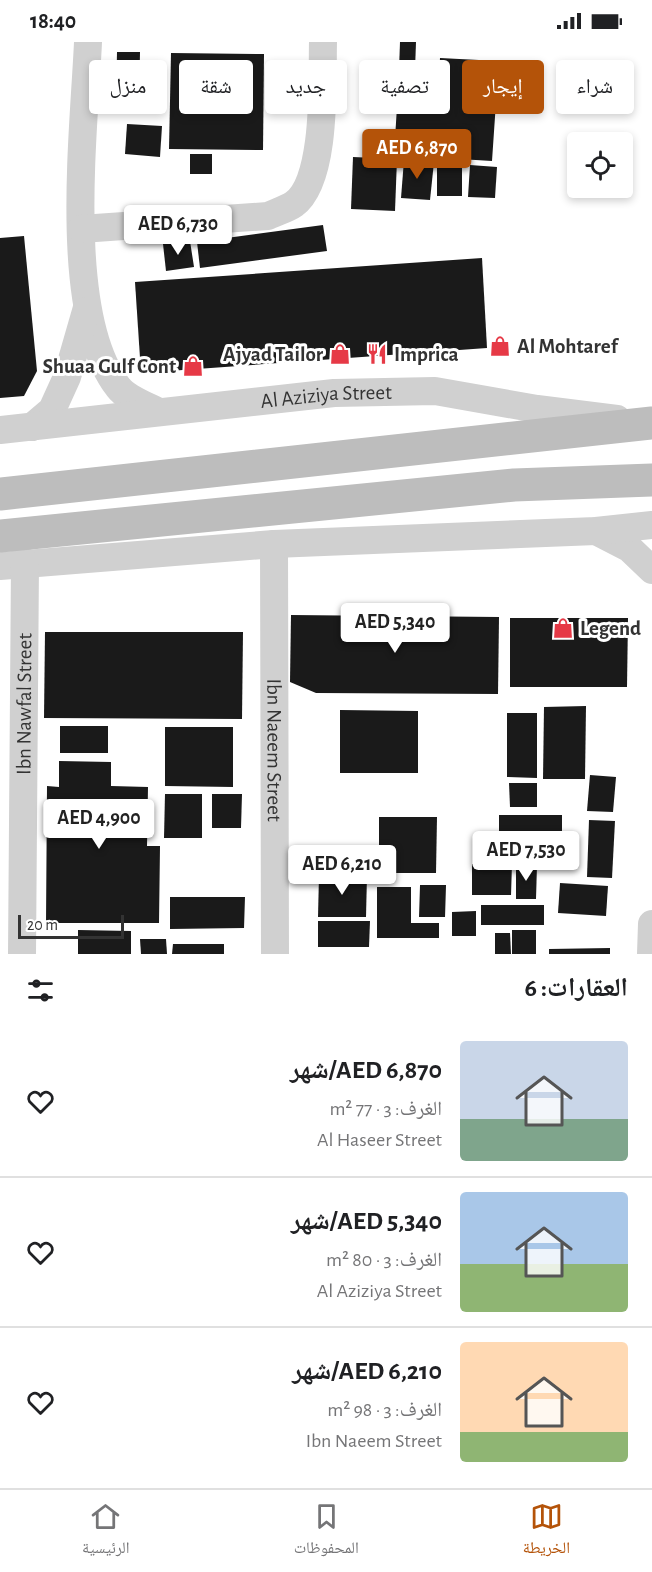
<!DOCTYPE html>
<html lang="ar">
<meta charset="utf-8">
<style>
:root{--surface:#fff;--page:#f6f6f6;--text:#202124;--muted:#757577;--line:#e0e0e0;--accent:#b45309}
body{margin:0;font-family:"Alegreya Sans","Noto Naskh Arabic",sans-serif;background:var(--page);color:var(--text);direction:rtl;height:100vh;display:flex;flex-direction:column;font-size:22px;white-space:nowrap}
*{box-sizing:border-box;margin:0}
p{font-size:20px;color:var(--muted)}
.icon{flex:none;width:33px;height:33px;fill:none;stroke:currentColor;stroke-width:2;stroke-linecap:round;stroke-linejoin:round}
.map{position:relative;height:912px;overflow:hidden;direction:ltr}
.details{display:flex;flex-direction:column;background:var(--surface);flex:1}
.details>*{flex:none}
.guide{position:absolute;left:18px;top:18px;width:616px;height:54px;direction:rtl;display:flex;gap:12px}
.tools{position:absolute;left:567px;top:90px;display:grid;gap:12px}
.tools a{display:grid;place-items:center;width:66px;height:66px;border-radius:6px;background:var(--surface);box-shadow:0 3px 9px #0003;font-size:30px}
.scale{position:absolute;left:18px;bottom:15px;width:106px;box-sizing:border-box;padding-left:6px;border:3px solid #333;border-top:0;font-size:16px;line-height:21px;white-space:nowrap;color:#333;-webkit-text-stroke:4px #fff;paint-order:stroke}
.price{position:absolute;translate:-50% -51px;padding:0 14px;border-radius:6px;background:#fff;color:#222;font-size:20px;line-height:39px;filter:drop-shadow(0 2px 3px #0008)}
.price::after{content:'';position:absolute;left:50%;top:36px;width:18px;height:14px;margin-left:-9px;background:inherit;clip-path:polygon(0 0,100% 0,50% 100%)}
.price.active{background:var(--accent);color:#fff}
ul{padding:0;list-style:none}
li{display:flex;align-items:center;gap:18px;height:150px;padding:0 24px}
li+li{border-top:2px solid var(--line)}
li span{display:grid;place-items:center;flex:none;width:168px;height:120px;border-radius:6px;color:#555}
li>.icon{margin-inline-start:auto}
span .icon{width:72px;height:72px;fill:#fffc;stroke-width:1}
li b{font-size:26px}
h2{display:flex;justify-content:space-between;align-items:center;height:72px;padding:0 24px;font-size:26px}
.chip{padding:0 21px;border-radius:6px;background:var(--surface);box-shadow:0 3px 9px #0003;font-size:21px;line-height:54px}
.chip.active{background:var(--accent);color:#fff}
.status{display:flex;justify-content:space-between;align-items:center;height:42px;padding:0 30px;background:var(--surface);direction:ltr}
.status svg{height:16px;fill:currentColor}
.menu{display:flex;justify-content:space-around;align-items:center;height:84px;border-top:2px solid var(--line);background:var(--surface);font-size:16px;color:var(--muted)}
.menu a{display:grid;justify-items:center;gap:3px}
.menu .active{color:var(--accent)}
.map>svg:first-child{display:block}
.building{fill:#1a1a1a}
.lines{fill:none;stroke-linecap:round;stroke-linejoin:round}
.minor{stroke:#d0d0d0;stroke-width:28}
.secondary{stroke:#bdbdbd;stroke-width:33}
.labels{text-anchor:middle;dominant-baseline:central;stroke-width:6;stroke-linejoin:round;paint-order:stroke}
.poi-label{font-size:21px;font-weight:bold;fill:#333;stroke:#fff;text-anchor:start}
.street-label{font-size:21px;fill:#333;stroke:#fff}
</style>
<div class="status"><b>18:40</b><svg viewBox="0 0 49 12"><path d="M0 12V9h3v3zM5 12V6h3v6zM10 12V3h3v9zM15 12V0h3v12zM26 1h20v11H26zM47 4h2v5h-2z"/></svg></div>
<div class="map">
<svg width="652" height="912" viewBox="0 0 652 912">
<rect width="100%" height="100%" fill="#fff"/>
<!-- building -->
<g class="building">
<polygon points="400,0 416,0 415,28 399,28"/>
<polygon points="117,10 140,10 139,57 116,56"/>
<polygon points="171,11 264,12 263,108 169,107"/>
<polygon points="440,16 479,18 477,50 484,51 484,59 496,60 492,119 394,113 399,32 439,34"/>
<polygon points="127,82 162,84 160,115 125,112"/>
<rect x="190" y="112" width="22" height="20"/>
<polygon points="353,115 397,117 395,169 351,167"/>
<polygon points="404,118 434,120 430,158 401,156"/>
<polygon points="470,123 497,125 495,156 468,155"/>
<rect x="437" y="126" width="25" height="28"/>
<polygon points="323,183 327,209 200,226 197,200"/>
<polygon points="24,194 37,329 24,354 0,356 0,196"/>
<polygon points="190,199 194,225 166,229 163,202"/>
<polygon points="482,216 487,306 141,331 135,240"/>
<polygon points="291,573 499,575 498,652 316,651 290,640"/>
<polygon points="510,576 628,576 627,645 510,645"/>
<polygon points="45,590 243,590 242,677 44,676"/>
<polygon points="586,664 585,737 543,737 544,665"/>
<polygon points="340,668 418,669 418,731 340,731"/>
<polygon points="507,671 537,671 537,736 507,735"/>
<rect x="60" y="684" width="48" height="27"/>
<polygon points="165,685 233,685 233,745 165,744"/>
<polygon points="59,719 111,720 111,744 148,745 147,804 160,804 159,881 46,881 47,744 59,745"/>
<polygon points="590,733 616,735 613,770 587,769"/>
<polygon points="509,741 537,741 537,765 510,765"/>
<polygon points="165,752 202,752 202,796 164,796"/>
<polygon points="212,752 242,752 241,786 212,786"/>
<rect x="499" y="773" width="63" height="42"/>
<polygon points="379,775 437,775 436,831 379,831"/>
<polygon points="589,778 615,779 612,836 587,835"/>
<polygon points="472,822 512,822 511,853 472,853"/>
<polygon points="516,823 537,823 536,857 516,857"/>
<polygon points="319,833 367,833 366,875 318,875"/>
<polygon points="560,841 608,844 606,874 558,871"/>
<polygon points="420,843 446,843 445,875 419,875"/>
<polygon points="377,845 411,845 411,881 439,881 439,896 377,896"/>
<polygon points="170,855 245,855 244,886 170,887"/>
<rect x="481" y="863" width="63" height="20"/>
<polygon points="476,869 476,894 452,894 452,870"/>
<polygon points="318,879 370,879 369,905 318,905"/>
<polygon points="78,888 131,889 131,912 78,912"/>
<rect x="512" y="888" width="24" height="24"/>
<polygon points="495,891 510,891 511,912 495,912"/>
<polygon points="140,897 166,897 167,912 141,912"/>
<polygon points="173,902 224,902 224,912 172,912"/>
<polygon points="610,906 610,912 549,912 549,907"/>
</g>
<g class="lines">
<!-- minor -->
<g class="minor">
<path d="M88,0C84,90 62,273 118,345C126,356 145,363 157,369"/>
<path d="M81,187L268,174C276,170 287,167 294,162C327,138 322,38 323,0"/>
<polyline points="32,385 52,368 67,335 86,269"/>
<path id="s1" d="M0,388L334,351L435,349L537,367L617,377"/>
<polyline points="596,489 629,506 652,528"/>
<path id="s2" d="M274,502L275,912"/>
<polyline points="0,524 274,502 596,489 652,483"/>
<path id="s3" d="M22,912L25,520"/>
<polyline points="651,912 652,882"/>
</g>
<!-- secondary -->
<g class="secondary">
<polyline points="0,452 652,381"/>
<polyline points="0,494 514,443 652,438"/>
</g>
</g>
<!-- icons -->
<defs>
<g id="shop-bare" transform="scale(1.62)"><path d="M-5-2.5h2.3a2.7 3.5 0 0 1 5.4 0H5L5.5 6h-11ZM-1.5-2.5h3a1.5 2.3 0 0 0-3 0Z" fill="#e63946" stroke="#fff" stroke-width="2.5" paint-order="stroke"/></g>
<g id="restaurant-bare" transform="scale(1.62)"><path d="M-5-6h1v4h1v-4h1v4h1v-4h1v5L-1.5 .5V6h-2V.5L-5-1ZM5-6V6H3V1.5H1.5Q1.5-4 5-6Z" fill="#e63946" stroke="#fff" stroke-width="2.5" paint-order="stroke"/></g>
</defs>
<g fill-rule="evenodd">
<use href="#shop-bare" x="500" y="304"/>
<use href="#shop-bare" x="340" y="312"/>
<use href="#restaurant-bare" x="377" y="312"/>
<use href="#shop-bare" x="193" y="324"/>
<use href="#shop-bare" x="563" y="586"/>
</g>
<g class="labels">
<!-- poi labels -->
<g class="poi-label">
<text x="517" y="304">Al Mohtaref</text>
<text x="323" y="312" text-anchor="end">Ajyad Tailor</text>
<text x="394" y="312">Imprica</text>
<text x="176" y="324" text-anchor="end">Shuaa Gulf Cont</text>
<text x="580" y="586">Legend</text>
</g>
<!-- street labels -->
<g class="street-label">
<text stroke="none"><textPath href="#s1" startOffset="328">Al Aziziya Street</textPath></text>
<text stroke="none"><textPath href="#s3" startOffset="250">Ibn Nawfal Street</textPath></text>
<text stroke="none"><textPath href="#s2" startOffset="206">Ibn Naeem Street</textPath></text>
</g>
</g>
</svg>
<div class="tools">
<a><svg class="icon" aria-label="locate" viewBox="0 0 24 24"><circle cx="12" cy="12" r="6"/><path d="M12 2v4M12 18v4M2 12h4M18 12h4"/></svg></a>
</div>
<div class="scale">20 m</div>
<b class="price active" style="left:417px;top:138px">AED 6,870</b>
<b class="price" style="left:178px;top:214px">AED 6,730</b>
<b class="price" style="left:395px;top:612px">AED 5,340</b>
<b class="price" style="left:99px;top:808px">AED 4,900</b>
<b class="price" style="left:526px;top:840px">AED 7,530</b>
<b class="price" style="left:342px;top:854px">AED 6,210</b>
<div class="guide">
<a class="chip">شراء</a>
<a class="chip active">إيجار</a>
<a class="chip">تصفية</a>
<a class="chip">جديد</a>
<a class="chip">شقة</a>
<a class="chip">منزل</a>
</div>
</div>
<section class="details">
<h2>العقارات: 6<svg class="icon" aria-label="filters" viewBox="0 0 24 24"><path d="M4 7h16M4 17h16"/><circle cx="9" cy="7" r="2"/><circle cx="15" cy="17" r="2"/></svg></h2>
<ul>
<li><span style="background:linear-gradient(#c9d6e8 65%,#7fa58c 0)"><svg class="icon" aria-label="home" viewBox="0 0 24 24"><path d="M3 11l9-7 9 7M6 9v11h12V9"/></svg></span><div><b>AED 6,870/شهر</b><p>الغرف: 3 · 77 m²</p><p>Al Haseer Street</p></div><svg class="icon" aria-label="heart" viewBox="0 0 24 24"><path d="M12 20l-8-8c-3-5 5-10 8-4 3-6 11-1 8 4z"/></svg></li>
<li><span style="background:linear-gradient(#a9c7e8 60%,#8fb573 0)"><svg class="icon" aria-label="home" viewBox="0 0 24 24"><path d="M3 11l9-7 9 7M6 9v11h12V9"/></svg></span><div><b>AED 5,340/شهر</b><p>الغرف: 3 · 80 m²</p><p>Al Aziziya Street</p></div><svg class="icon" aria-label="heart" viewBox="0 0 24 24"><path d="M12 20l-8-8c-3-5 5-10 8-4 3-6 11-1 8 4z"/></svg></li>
<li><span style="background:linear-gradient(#ffd9b3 75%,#8fb573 0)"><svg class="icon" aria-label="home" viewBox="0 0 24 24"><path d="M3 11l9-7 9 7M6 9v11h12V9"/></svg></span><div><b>AED 6,210/شهر</b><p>الغرف: 3 · 98 m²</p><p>Ibn Naeem Street</p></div><svg class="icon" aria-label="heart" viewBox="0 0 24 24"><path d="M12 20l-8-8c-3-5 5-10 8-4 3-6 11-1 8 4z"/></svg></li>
</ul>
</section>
<nav class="menu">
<a class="active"><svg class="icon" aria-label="map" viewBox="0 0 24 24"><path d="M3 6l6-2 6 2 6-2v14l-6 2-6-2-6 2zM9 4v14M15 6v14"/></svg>الخريطة</a>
<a><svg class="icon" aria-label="saved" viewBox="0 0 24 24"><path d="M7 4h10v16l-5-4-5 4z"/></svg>المحفوظات</a>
<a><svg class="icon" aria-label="home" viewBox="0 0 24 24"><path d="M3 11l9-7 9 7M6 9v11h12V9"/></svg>الرئيسية</a>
</nav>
